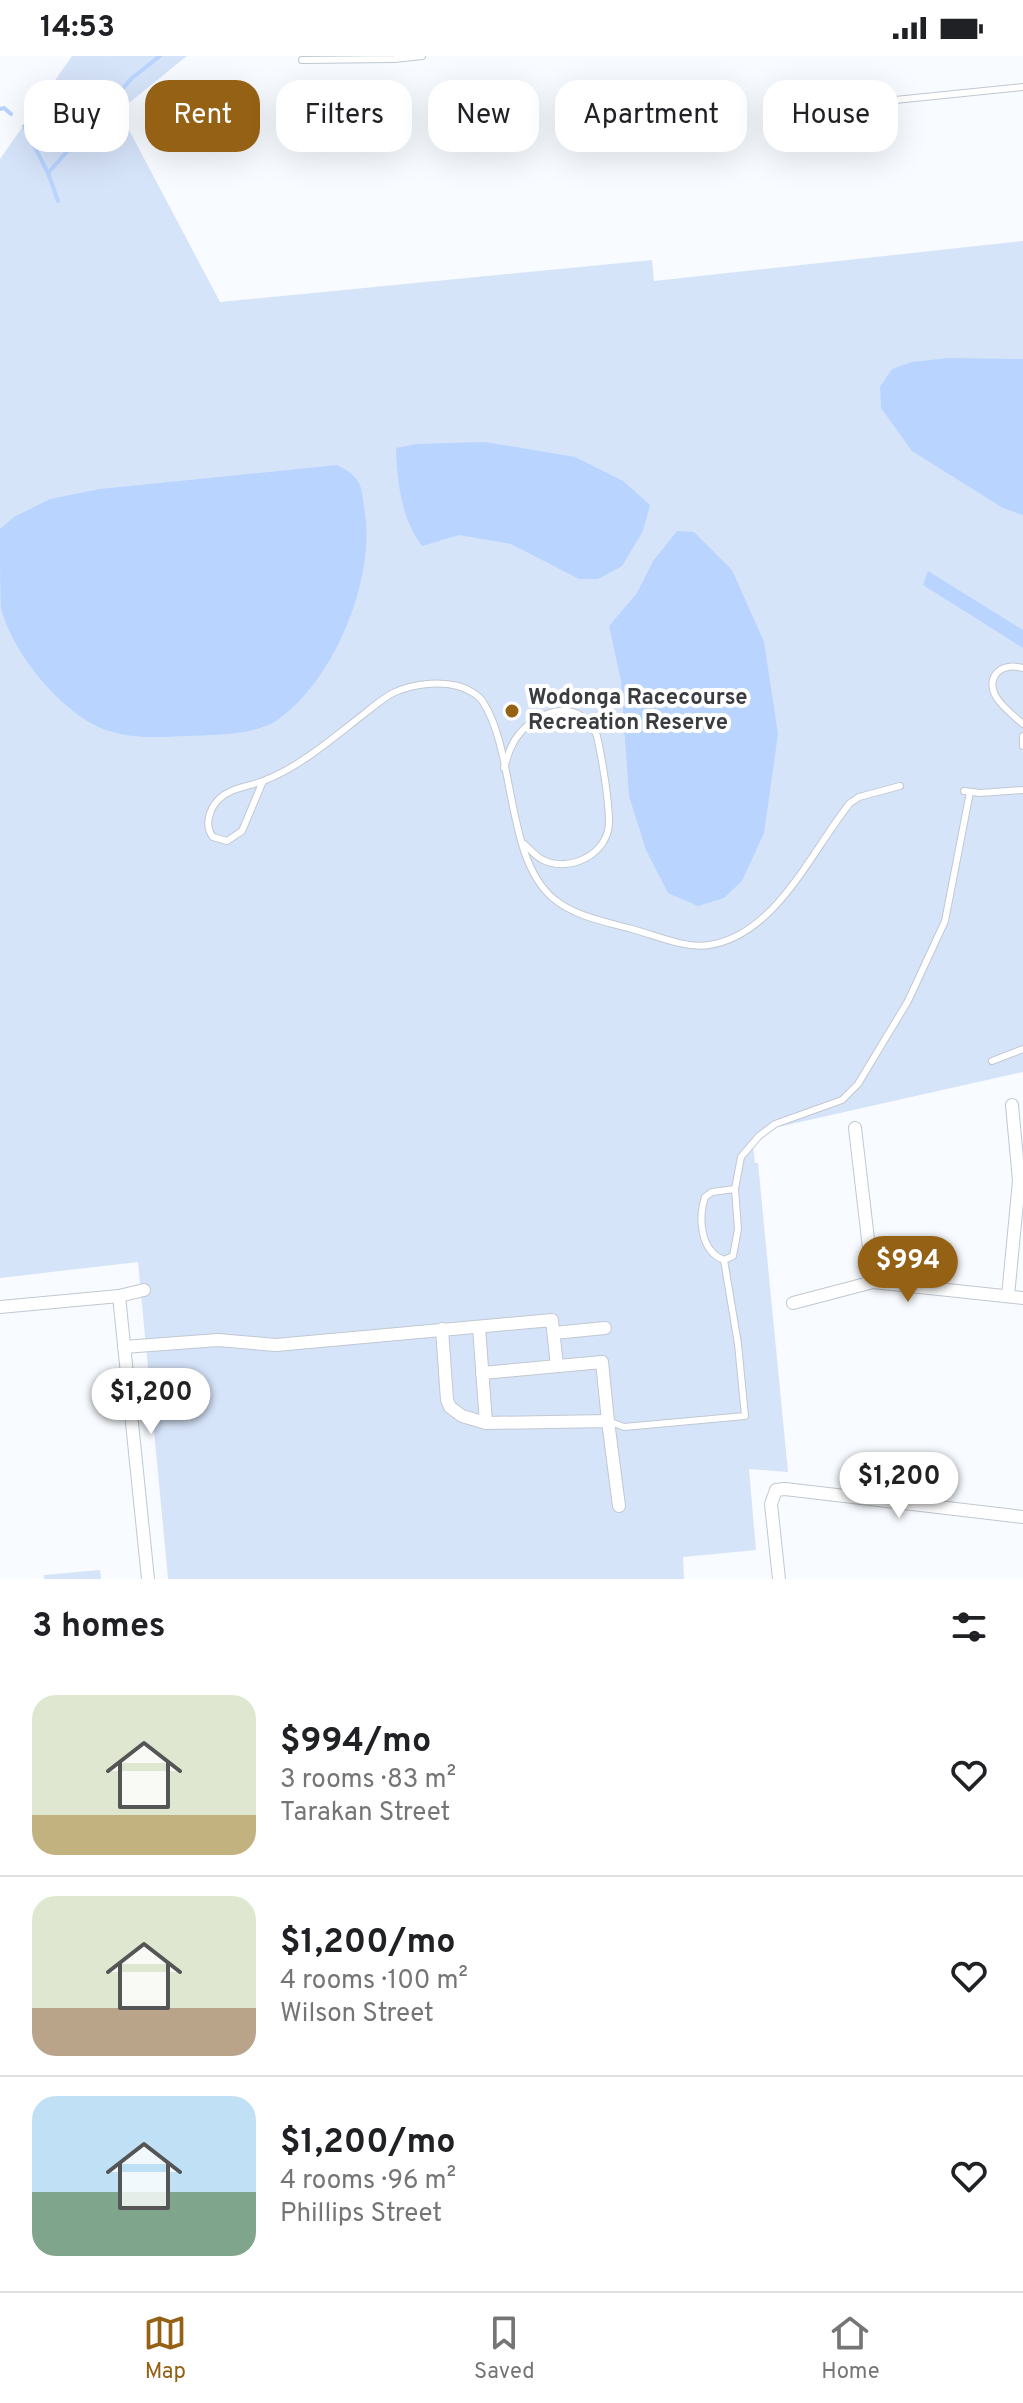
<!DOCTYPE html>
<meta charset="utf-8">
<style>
:root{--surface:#fff;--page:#f6f6f6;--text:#202124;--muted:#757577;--line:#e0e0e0;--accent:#946115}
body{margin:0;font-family:Overpass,sans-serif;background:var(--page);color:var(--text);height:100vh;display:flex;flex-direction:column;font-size:30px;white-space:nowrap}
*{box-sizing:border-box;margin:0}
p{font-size:26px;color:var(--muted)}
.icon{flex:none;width:44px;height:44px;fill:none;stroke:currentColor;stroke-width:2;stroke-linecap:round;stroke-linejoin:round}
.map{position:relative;height:1523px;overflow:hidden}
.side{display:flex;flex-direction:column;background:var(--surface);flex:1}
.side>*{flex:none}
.hud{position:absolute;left:24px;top:24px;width:976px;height:72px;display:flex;gap:16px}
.price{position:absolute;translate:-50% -68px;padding:0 18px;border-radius:28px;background:#fff;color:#222;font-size:26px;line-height:52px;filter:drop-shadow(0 2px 4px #0008)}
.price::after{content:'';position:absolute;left:50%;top:48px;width:24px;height:18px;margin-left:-12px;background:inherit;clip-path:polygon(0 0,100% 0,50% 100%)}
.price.selected{background:var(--accent);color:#fff}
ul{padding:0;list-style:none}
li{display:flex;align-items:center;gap:24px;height:200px;padding:0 32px}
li+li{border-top:2px solid var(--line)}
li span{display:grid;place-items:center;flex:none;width:224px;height:160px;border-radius:24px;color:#555}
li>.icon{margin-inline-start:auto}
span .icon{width:96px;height:96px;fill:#fffc;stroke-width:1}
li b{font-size:34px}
h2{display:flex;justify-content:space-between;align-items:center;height:96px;padding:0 32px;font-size:34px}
.tag{padding:0 28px;border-radius:24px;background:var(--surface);box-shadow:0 8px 32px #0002;font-size:28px;line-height:72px}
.tag.selected{background:var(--accent);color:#fff}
.status{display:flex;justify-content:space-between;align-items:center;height:56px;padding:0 40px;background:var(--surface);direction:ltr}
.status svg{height:22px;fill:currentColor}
.tab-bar{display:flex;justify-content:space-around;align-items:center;height:112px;border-top:2px solid var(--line);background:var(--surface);font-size:22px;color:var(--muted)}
.tab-bar a{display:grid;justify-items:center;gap:4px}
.tab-bar .selected{color:var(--accent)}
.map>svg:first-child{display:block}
.green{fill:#d6e4fa}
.water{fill:#b8d4ff}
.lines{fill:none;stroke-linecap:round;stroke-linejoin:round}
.stream{stroke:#b8d4ff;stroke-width:4}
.lane-casing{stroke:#c1c8d1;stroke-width:8}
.street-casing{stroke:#c1c8d1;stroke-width:14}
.lane{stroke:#fff;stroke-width:6}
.street{stroke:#fff;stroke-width:12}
.poi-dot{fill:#946115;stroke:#fff;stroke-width:3}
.labels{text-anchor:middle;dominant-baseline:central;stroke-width:8;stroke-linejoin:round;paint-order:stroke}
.poi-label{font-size:22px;font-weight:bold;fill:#3a3c40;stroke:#fff;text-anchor:start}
</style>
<div class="status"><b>14:53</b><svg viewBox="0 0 49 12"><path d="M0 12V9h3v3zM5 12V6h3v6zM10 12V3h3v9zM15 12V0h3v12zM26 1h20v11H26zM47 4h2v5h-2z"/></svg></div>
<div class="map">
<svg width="1023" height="1523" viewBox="0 0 1023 1523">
<rect width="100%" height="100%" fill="#f8fbff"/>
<!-- green -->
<g class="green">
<polygon points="72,0 187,0 119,55 220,246 652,204 654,225 1023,185 1023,1016 769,1073 753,1089 755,1107 758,1107 788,1416 749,1413 756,1494 683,1501 684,1523 168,1523 138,1206 0,1222 0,103"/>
<polygon points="100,1514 101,1523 44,1523 44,1519"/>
</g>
<!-- water -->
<g class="water">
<polygon points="948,302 1023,303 1023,459 1003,452 912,395 881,352 880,331 892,313 912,306"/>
<path d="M485,386L575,401L623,425L650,449L643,475L622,510L598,523H579L511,488L459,479L422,490C401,463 397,424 396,392L416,388Z"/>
<path d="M337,409C363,422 361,430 365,457C375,524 334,626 276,665C254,679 213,679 187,680C161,681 134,683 109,675C64,661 12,597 1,552C0,528 0,497 0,473L14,461L50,443L100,433Z"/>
<polygon points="677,475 694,476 732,514 764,586 778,678 764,777 742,825 724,842 698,850 668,837 646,794 629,740 621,625 609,570 637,537 653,505"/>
<polygon points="928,515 1023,574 1023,592 923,529"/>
</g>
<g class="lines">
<!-- stream -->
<g class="stream">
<polyline points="0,53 4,52 11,58"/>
<polyline points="24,70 48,117 58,145"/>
<polyline points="48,117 132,22 160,0"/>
</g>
<!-- lane casing -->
<g class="lane-casing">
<g id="lane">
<polyline points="302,4 394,3 422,0"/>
<polyline points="895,44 1023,31"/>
<path d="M1023,612C998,605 983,625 999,645C1006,654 1015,661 1023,668"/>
<polyline points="1023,680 1023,690"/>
<path d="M504,712C508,699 511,687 520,677C542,651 582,643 597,680C602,703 609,743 609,767C608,798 570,817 543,804C536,801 530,793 524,788"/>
<path d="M263,725L242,775L227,785L213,781C204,770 209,753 219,743C232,731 248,731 263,725C300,711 333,682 364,658C373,651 383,642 393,637C412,628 438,625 458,630C466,632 479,639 483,646C516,697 505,803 554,843C574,860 606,866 632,873C655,879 685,893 709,889C776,879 812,794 850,747L859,741L900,730"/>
<polyline points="964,735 980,737 1023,734"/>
<polyline points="992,1005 1023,993"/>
<path d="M724,1204C700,1195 698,1162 705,1141L712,1136L735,1133"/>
<polyline points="608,1365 624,1371 745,1360 738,1288 724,1204 733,1200 738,1173 735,1133 741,1101 759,1080 775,1068 842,1044 858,1028 908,945 945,865 970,736"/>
</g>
</g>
<!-- street casing -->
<g class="street-casing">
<g id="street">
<polyline points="855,1072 873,1226"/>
<polyline points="119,1240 148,1523"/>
<polyline points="1008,1240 1019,1125 1012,1049"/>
<polyline points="793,1247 873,1226 1023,1242"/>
<polyline points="0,1251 119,1240 144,1234"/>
<polyline points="479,1271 486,1367"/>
<polyline points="442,1273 447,1344 450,1351 462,1360 486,1367 608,1365 619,1450"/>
<polyline points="554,1277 605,1272"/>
<polyline points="124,1291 218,1284 276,1289 552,1264 557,1310"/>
<polyline points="482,1317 602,1306 608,1365"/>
<polyline points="779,1523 771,1448 776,1434 785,1433 1023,1461"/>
</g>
</g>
<!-- lane -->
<use href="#lane" class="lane"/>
<!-- street -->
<use href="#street" class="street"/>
</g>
<!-- markers -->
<circle class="poi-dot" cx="512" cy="655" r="8"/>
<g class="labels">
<!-- poi labels -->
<g class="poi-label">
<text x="528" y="642">Wodonga Racecourse<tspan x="528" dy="25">Recreation Reserve</tspan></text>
</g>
</g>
</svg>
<b class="price selected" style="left:908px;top:1248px">$994</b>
<b class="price" style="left:151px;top:1380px">$1,200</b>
<b class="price" style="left:899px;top:1464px">$1,200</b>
<div class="hud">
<a class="tag">Buy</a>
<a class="tag selected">Rent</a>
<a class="tag">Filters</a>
<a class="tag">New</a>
<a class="tag">Apartment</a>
<a class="tag">House</a>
</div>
</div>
<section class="side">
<h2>3 homes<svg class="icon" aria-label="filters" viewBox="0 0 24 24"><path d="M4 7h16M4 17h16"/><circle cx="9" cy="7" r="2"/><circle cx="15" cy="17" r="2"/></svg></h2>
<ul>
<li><span style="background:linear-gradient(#dfe7d0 75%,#c2b280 0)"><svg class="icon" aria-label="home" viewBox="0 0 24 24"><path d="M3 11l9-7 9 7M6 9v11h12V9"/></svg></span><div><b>$994/mo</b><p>3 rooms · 83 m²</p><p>Tarakan Street</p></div><svg class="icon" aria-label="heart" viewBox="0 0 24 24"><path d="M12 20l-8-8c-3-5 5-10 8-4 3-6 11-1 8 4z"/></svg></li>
<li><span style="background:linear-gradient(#dfe7d0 70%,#b9a48a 0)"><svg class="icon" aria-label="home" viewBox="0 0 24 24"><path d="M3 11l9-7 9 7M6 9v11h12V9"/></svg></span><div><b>$1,200/mo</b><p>4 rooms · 100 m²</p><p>Wilson Street</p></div><svg class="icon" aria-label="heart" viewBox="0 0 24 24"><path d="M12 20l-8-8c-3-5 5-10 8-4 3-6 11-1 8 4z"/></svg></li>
<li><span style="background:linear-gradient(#bfe0f5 60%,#7fa58c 0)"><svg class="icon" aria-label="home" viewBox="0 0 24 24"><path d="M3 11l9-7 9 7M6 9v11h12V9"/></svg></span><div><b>$1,200/mo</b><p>4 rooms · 96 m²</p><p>Phillips Street</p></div><svg class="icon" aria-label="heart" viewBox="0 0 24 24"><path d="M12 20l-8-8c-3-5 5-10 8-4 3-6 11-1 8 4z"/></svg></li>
</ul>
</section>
<nav class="tab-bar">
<a class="selected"><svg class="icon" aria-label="map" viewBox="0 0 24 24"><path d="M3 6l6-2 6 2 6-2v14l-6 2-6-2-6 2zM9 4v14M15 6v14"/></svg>Map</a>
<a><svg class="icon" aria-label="saved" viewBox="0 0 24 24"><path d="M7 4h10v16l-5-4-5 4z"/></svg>Saved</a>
<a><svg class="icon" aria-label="home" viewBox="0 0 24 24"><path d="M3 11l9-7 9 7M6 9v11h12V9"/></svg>Home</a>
</nav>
